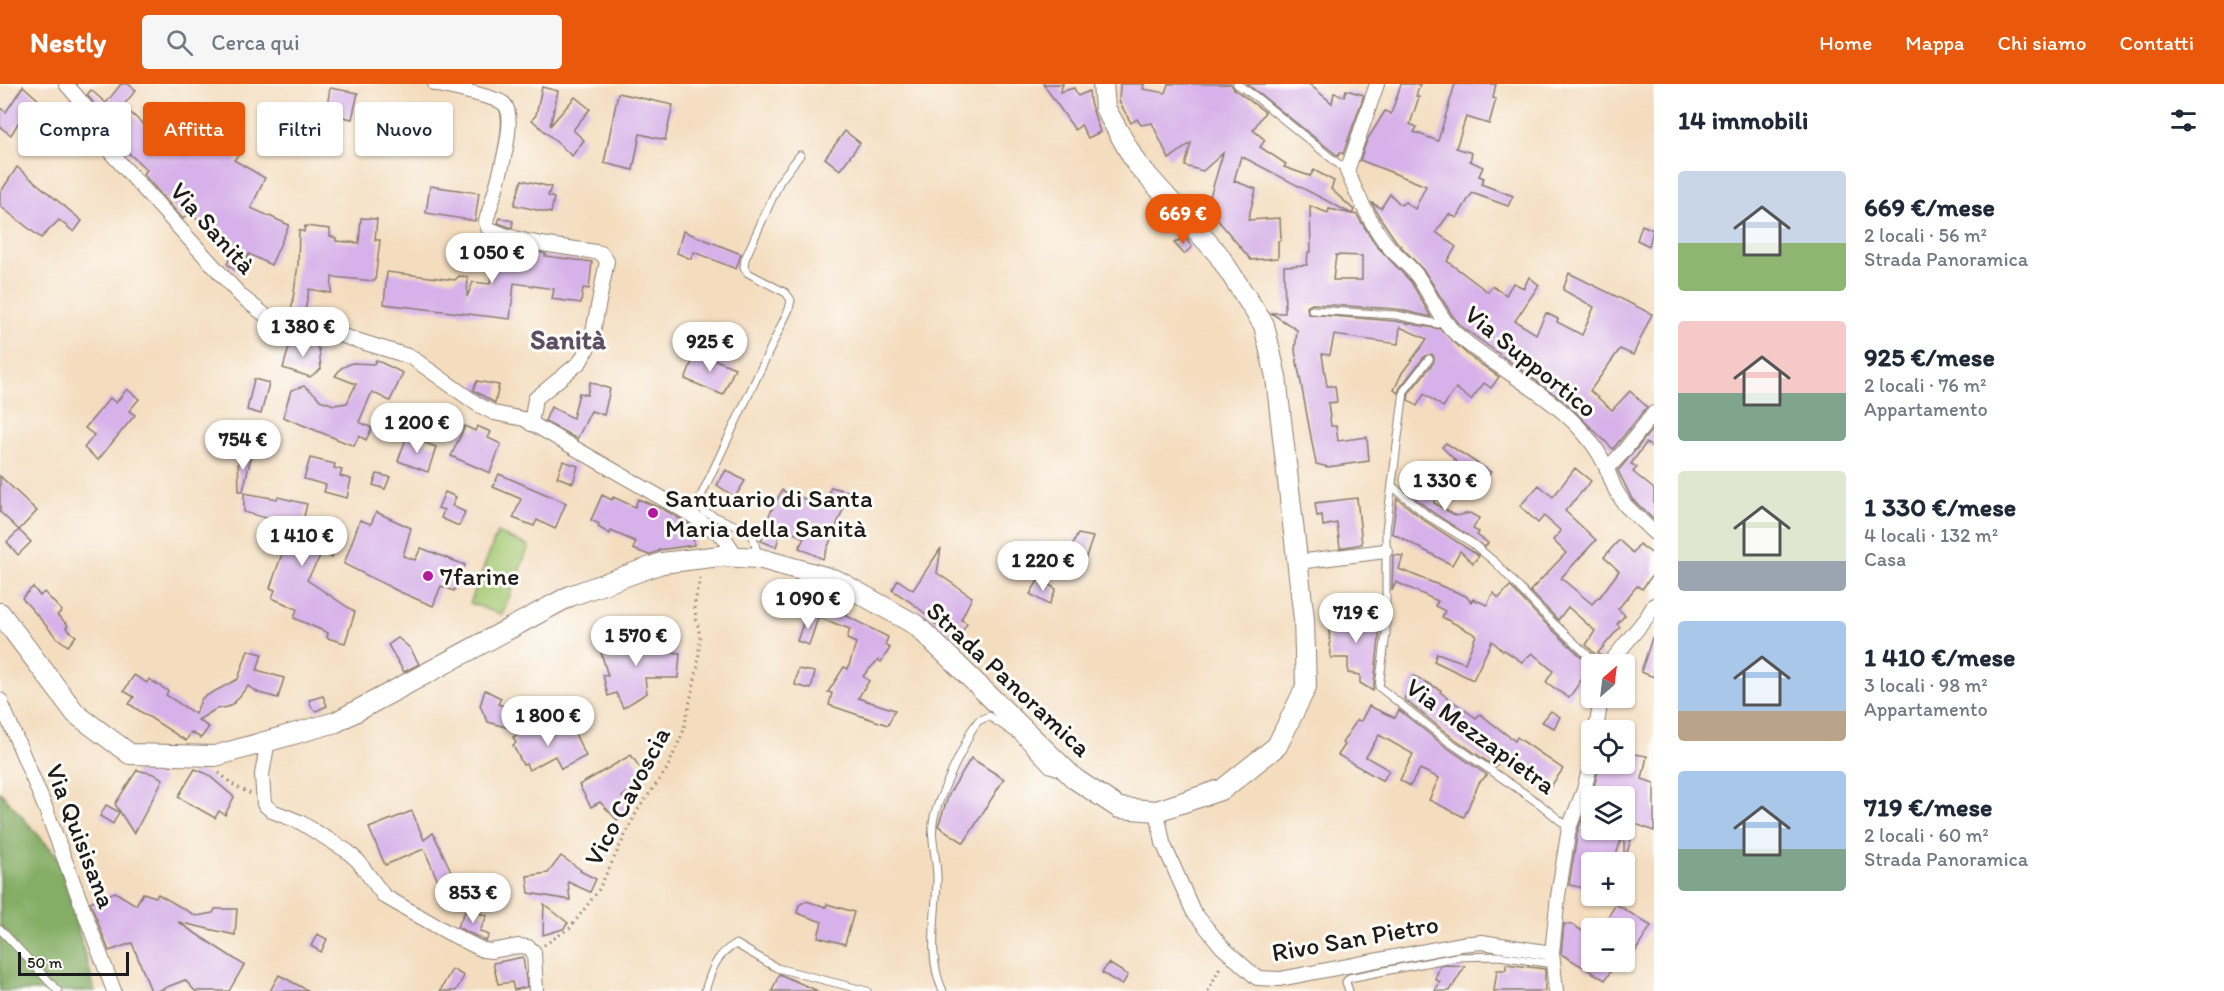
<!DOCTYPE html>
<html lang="it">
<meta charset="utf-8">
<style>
:root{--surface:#fff;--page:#f6f6f7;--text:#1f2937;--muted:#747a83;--accent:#ea580c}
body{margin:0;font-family:Itim,sans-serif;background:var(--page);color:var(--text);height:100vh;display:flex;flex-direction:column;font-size:22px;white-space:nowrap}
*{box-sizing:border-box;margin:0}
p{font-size:20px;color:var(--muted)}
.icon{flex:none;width:33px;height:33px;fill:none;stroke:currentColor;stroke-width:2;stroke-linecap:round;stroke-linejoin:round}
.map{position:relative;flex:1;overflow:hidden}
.details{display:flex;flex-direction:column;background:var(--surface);width:570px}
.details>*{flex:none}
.guide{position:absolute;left:18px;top:18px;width:570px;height:54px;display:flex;gap:12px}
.needle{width:39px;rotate:28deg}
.fabs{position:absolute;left:1581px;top:570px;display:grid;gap:12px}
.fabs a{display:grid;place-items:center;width:54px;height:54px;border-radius:6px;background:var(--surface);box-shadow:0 2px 4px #0004;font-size:30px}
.scale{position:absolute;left:18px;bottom:15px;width:111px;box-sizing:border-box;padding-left:6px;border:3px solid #1c1c1c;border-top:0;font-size:16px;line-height:21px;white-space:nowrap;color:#1c1c1c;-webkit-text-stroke:4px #fdfcf7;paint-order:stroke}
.price{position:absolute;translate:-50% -51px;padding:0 14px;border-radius:21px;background:#fff;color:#222;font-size:20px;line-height:39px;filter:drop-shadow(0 2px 3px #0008)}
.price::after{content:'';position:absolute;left:50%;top:36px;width:18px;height:14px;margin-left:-9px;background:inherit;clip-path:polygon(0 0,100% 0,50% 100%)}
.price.on{background:var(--accent);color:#fff}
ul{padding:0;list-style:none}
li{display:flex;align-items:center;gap:18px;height:150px;padding:0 24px}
li span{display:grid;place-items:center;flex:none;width:168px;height:120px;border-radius:6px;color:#555}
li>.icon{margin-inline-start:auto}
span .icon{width:72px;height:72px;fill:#fffc;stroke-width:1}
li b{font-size:26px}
h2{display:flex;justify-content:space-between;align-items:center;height:72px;padding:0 24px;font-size:26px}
.pill{padding:0 21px;border-radius:6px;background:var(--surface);box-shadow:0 2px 4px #0004;font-size:21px;line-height:54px}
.pill.on{background:var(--accent);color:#fff}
header{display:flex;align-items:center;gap:36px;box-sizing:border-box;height:84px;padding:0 30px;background:var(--accent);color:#fff}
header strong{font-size:28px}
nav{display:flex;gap:33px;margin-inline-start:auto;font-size:21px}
.search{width:420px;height:54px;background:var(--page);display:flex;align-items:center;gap:15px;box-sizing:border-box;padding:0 21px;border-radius:6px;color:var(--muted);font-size:22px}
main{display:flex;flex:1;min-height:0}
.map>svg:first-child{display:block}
.green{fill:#a5c973;stroke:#607248;stroke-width:1.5}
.forest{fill:#84ad65;stroke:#506440;stroke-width:1.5}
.building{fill:#d7b1e9;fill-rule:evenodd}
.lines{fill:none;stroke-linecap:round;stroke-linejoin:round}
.service-casing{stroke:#887c6e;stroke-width:9}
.minor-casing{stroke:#887c6e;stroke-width:16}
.secondary-casing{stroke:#887c6e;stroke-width:22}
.path{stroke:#887c6e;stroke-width:3;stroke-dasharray:1.5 4.5;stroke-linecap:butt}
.service{stroke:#fff;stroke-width:7}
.minor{stroke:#fff;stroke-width:14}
.secondary{stroke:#fff;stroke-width:20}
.poi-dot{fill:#b5179e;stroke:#fdfcf7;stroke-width:2}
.labels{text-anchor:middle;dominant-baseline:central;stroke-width:6;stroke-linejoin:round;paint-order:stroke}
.street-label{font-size:26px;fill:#1c1c1c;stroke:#fdfcf7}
.poi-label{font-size:26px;fill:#1c1c1c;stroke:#fdfcf7;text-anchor:start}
.neighbourhood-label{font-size:27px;font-weight:bold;fill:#5d5064;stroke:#fdfcf7}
</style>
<header>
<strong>Nestly</strong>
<div class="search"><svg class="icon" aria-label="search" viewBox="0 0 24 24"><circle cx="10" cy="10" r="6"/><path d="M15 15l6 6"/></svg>Cerca qui</div>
<nav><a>Home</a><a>Mappa</a><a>Chi siamo</a><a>Contatti</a></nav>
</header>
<main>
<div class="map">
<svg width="1654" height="907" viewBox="0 0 1654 907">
<rect width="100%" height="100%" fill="#fdfcf7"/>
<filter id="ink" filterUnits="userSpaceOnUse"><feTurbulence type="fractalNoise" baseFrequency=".0167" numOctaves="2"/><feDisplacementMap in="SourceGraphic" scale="12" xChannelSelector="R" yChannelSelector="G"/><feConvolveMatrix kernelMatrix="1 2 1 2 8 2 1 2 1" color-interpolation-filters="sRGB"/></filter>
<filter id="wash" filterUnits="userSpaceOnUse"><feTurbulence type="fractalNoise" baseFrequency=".008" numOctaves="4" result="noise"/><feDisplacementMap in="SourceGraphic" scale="24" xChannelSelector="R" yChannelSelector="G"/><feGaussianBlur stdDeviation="1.35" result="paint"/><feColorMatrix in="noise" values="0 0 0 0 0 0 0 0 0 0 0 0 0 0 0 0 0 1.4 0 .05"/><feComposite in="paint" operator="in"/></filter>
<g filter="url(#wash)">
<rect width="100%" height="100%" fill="#f4ddbf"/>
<!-- green -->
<polygon class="green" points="497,449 529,462 502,531 470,519"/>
<!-- forest -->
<polygon class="forest" points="0,708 58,773 95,907 0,907"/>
<g id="blocks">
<!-- building -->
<g class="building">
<polygon points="121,0 128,0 136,6 123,22 162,57 171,48 182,56 187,47 203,56 208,47 223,55 221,59 239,70 234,76 265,94 251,124 289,141 271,181 249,170 240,190 227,180 235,162 188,129 183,135 143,90 147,86 108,50 99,26 87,11 91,6 106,19"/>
<polygon points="1043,0 1063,0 1060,8 1074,4 1078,12 1089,7 1090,18 1100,48 1088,54 1081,41 1075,46"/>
<polygon points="1120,0 1144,0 1143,5 1165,9 1168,0 1231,0 1234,5 1265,28 1253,46 1265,56 1260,63 1286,80 1284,83 1310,92 1314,86 1334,97 1331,105 1354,126 1352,130 1241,72 1234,97 1256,105 1248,136 1280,134 1281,156 1278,157 1278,174 1251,176 1207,123 1223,69 1203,87 1185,82 1191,59 1169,75 1152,39 1141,41 1137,35 1131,39 1119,17"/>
<polygon points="1247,0 1309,0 1332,19 1334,9 1344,12 1346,6 1364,11 1343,70 1340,68 1338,72"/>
<polygon points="1401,0 1420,0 1416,12 1419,13 1410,40 1417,43 1414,48 1438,57 1455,0 1496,0 1493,14 1496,15 1489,40 1466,33 1456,64 1472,69 1470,77 1483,83 1479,92 1484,94 1481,100 1513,112 1508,122 1472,109 1457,134 1449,130 1436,148 1456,163 1447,177 1488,208 1492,202 1506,211 1513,199 1524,204 1529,193 1539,201 1515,237 1536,250 1546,229 1558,235 1557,238 1582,251 1594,223 1563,206 1569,189 1652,230 1633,271 1620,265 1590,307 1612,326 1630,307 1647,323 1613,365 1565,318 1461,242 1452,231 1425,188 1396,157 1379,132 1372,119 1381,124 1390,110 1401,121 1405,118 1415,125 1426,102 1360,76 1367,56 1385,27 1391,30"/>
<polygon points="23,2 53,29 39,51 18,39 11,51 0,43 0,24 6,28"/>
<polygon points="542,3 558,7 550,42 575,13 590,25 573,46 584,56 572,72 532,36 536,31"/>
<polygon points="330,4 358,9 352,35 326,29"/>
<polygon points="618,9 673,21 665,56 640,50 633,86 604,79"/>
<polygon points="845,47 860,59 840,86 825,74"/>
<polygon points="17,83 82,137 74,148 59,136 41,154 0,122 0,109"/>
<polygon points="522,96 551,103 548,112 554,114 551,129 514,121"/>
<polygon points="430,102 479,109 475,137 426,129"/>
<path d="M1310,122L1328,129L1329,125L1357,131L1375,160L1411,198L1431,233L1396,225L1312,220L1307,223L1308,230L1395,237L1440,245L1469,272L1499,293L1491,304L1484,299L1471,316L1456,304L1443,323L1424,310L1417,322L1408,316L1409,309L1434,278V273L1432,270L1425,272L1400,304L1398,309L1394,306L1402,289L1427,255L1400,243L1398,260L1334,251L1330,271L1322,270L1327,302H1335L1337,318L1328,319L1331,342H1336L1338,357L1367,353L1369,377L1328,383L1316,380L1295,267L1297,246L1271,229H1285L1284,182L1307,181L1308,168H1311ZM1336,171L1362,172V196H1333Z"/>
<polygon points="361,134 377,135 375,156 380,156 375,197 332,193 331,209 309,205 304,232 291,228 298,181 299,146 304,148 305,142 330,145 330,152 336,154 336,157 359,159"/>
<polygon points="500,134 513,137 512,144 498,139"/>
<polygon points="1642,141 1653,146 1649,162 1637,156"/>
<polygon points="683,147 741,170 736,185 694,168 691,175 677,169"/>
<polygon points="1185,153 1192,163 1184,170 1174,159"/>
<polygon points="495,157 520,167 533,167 546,170 545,172 592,178 589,205 583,204 581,219 552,215 554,205 514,199 510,235 384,220 387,188 455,196 459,192 468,193 467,213 473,198 490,200"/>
<polygon points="297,254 310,256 319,265 321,285 310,293 283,284 291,256"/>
<polygon points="696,268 735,284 723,311 685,295"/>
<polygon points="376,276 403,289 390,317 372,308 359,338 372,344 366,356 359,352 354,362 283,333 291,306 304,302 315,310 320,316 334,321 347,319 356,300 335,292 341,284 352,279 374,280"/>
<polygon points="254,295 269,299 261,330 247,326"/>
<polygon points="477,297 499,301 495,319 473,306"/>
<polygon points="590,298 610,305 604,331 591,327 577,355 545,337 551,323 573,334 579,309 587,311"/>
<polygon points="127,305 139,315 129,327 135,331 98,376 84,364 94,351 85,344 110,314 116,319"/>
<polygon points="465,342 475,347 477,342 491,348 488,354 501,360 490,389 451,372"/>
<polygon points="1654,343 1654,364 1646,359 1631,380 1637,383 1633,388 1654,405 1654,436 1632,415 1618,387"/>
<polygon points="407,352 436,363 428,388 398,377"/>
<polygon points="1446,359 1491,388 1477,410 1452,392 1460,381 1442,363"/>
<polygon points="238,372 251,373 243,407 239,407"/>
<polygon points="310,374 335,380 334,384 342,386 340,392 351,395 347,414 324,408 326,401 304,395"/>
<polygon points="563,377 578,382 573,399 557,393"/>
<polygon points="1575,384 1591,397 1565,427 1596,456 1561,494 1592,520 1598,513 1599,514 1619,487 1604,473 1619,456 1633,469 1639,460 1654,471 1654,489 1642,505 1637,502 1618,525 1625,531 1617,540 1620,543 1598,569 1603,573 1601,576 1586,561 1595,547 1568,523 1558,536 1530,507 1566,469 1553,456 1561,447 1544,432 1538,439 1520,422 1539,401 1553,413"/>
<polygon points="726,386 745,397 735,413 717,401"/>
<polygon points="377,390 390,393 385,405 373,401"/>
<polygon points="499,390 566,419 555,445 537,436 534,442 513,434 521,415 493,403"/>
<polygon points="0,392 37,427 19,446 0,428"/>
<polygon points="1404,398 1429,402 1429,410 1434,412 1434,419 1456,432 1470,429 1479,434 1473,445 1479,448 1477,451 1488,459 1485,463 1431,427 1404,405"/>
<polygon points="831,403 850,408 823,475 799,464 804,454 782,443 776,463 761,457 768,445 763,443 782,406 791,411 825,420"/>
<polygon points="445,408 456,413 452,422 465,428 459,442 441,434 444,426 438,424"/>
<polygon points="244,409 277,415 278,413 307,420 295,470 319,442 337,456 332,474 322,469 307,496 355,528 345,559 327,554 328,549 294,534 297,525 272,514 275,506 270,504 284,464 274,456 287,440 244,428"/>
<polygon points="602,411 612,416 613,413 635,423 638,415 665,426 692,442 694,461 659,466 659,467 649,471 633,465 636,458 611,447 610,450 598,443 599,440 591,436"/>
<polygon points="1357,414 1362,460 1340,464 1337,439 1323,442 1322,431 1317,432 1315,419"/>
<polygon points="1397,414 1425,437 1479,472 1473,479 1460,467 1452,481 1392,449"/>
<polygon points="376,428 411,444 403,472 415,476 421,464 465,481 454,507 441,502 433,522 400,508 344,480 360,436 371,440"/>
<polygon points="19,446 31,458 18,471 7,458"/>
<polygon points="1078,450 1093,453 1086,473 1081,470 1076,479 1066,473"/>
<polygon points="941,464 937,489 972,513 961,536 967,539 959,554 931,537 932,535 912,519 892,506 898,496 913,506"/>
<polygon points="1393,471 1403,472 1399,485 1466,512 1471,518 1473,515 1487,521 1493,509 1499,514 1510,502 1539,533 1591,582 1569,614 1546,598 1553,587 1532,569 1522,578 1504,566 1503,567 1492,557 1473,596 1434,577 1437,569 1465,579 1476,551 1442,533 1445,527 1435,522 1438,517 1396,498 1392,507"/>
<polygon points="1039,495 1056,505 1049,521 1030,510"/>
<polygon points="33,503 40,512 44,508 62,527 57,531 68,541 66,544 76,552 68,562 56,553 22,514"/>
<polygon points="820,522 835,526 888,553 885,561 890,564 881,578 878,576 863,592 869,597 858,614 895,626 888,641 829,621 832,609 828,608 844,583 848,585 856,559 847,555 850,545 817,533"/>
<polygon points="1328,530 1380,533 1379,555 1373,607 1360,599 1360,591 1348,589 1348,574 1331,574"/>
<polygon points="806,531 818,534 809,561 797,557"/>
<polygon points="634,544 649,545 648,567 680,569 678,594 645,594 647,609 623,624 616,609 608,612 603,591 608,592 600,565 633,555"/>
<polygon points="398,554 410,564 419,580 404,588 388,561"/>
<polygon points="1652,554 1654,555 1654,593 1641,588"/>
<polygon points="248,566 262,570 257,586 284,594 278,614 259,609 248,602 234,619 228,623 216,625 198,636 209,643 201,654 191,648 186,657 129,620 134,613 124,607 134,591 147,599 149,595 168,607 166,611 195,630 202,614 238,595"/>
<polygon points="798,585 815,588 811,605 795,601"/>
<polygon points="1414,592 1441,606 1440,608 1476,634 1480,630 1515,657 1517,653 1563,685 1547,708 1502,676 1495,683 1448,650 1404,615"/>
<polygon points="485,606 501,614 498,620 507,623 503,633 512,645 488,638 480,622"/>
<polygon points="323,612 327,622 316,627 312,624 309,616"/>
<polygon points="1369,622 1395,634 1399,626 1442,660 1487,691 1479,699 1464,733 1429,716 1439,694 1420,685 1410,702 1400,696 1413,670 1379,651 1366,673 1389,686 1383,697 1338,671 1345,661 1342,659 1357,636 1361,637"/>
<polygon points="1551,627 1560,633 1554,644 1542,638"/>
<polygon points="538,640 546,655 571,642 586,672 561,685 555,672 529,686 526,680 523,681 513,661 516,659 513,653"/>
<path d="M1624,668L1647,672L1642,695L1654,699V747L1636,740L1627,769L1624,768V746L1614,778H1592V795L1589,805L1569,801L1578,746L1592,709L1600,680H1624ZM1592,712H1624V746H1592Z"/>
<polygon points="631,671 648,695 622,713 631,723 617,736 600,718 591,723 579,701"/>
<polygon points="971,674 1004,695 964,759 938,742 949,710"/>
<polygon points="195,685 207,690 234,713 225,731 219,727 215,734 178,713"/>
<polygon points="137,686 154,690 163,695 134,750 115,720"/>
<polygon points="106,721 119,728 113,740 100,732"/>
<polygon points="412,727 424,756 433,749 452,789 437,795 424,765 385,781 369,744"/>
<polygon points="561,772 581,786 580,787 596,795 590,808 568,798 570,816 529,809 527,792 548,789"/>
<polygon points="115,808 136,821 143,809 156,813 158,810 196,832 213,829 215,825 237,825 235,851 178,838 244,881 229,907 195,907 185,896 157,907 151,907 132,859 109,867 90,818"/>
<polygon points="806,817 826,823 827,820 854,828 845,860 818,853 822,838 797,829 799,821"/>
<polygon points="544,820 568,839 563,845 543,851"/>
<polygon points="1616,820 1651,842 1624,886 1624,844 1601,844"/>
<polygon points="467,824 487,832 480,847 489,851 486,857 457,843"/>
<polygon points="1564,840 1573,841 1592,853 1592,878 1617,878 1605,896 1561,870"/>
<polygon points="317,850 327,855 321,868 311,862"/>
<polygon points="523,873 527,903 514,906 512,898 498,900 493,879"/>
<polygon points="1108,879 1128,891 1122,901 1102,889"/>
<polygon points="1506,880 1545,885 1545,907 1494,907 1497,886 1506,886"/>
<polygon points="1444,881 1465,882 1450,907 1435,907 1440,898 1435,895 1440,882"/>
<polygon points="452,885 464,892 456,907 440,907"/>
<polygon points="779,890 818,907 772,907"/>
<polygon points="279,891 309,907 270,907"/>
</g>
</g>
</g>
<g filter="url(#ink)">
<use href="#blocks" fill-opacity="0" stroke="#887c6e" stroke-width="1.5"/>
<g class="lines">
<!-- service casing -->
<g class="service-casing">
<g id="service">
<polyline points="1237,0 1256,13 1347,87"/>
<polyline points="1312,226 1396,231 1438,240 1444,238"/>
<polyline points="1429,275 1404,307 1386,446 1386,550 1379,603 1445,655 1540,720 1569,744"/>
<polyline points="1392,402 1428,432 1472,459 1496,479 1543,529 1597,580"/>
<polyline points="758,472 752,449 705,428 701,422 700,414 789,225 791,216 786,209 748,189 744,184 745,175 780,97 800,71"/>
<polyline points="0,845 58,907"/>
<path d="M705,907C711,887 716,870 736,860L777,884L867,907"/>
<path d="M943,907C927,875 936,832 937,797C938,775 929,755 934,733C942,703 959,675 971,647L978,637L989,632L1017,651L1049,685L1059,688"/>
<polyline points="1349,907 1346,898 1349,894 1456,873 1499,872 1553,880"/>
</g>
</g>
<!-- minor casing -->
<g class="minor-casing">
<g id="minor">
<polyline points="66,0 91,29 102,59 241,212 270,235 317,244 411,273 477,320 494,329 524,335 688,429 723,452 737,473"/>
<path d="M435,0C448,3 495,13 503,19C521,32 492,117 486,137L488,144C522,161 564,162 601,169L607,177L591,258L580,278L535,315L531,340"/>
<path d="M1377,0L1347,87C1358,112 1371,142 1389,163C1398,173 1410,182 1418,193C1431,211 1439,234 1455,249C1505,293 1579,321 1607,385"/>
<polyline points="1654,329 1623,368 1607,385 1615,405 1625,421 1654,449"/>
<polyline points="1298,478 1385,467"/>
<polyline points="1609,580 1647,533 1654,521"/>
<polyline points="0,616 45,723 114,907"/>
<polyline points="1596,646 1601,614"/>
<polyline points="268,656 262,691 264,720 272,727 300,738 347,767 358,777 384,812 447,848 483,866 491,867 519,862 528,863 534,868 536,907"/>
<polyline points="1157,727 1163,759 1193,827 1222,863 1257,894 1280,895 1461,860 1482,858 1552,869"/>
<polyline points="1556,907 1552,869 1558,812 1569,744 1584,706 1592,674"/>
</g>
</g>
<!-- secondary casing -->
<g class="secondary-casing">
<polyline id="secondary" points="0,529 76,630 130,670 215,672 336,638 570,512 662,479 720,472 758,474 836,496 916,541 1075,695 1119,724 1157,727 1223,705 1277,662 1306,603 1304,535 1276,293 1264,241 1218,170 1136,79 1105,24 1103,0"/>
</g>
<!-- path -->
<g class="path">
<polyline points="219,689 235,702 251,710"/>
<polyline points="544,861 570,844 598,807 637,727 667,685 683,648 698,582 700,552 694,523 701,490"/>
<polyline points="1208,907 1221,881"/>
</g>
<!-- service -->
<use href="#service" class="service"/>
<!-- minor -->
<use href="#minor" class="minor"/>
<!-- secondary -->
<use href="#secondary" class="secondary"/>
</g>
</g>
<!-- markers -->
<g class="poi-dot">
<circle cx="653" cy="429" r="6"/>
<circle cx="428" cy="492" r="6"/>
</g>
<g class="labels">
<!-- street labels -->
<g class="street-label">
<text transform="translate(213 144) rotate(48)">Via Sanità</text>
<text transform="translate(1531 277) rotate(39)">Via Supportico</text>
<text transform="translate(1009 595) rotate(43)">Strada Panoramica</text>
<text transform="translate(1481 652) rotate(36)">Via Mezzapietra</text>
<text transform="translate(627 712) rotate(-62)">Vico Cavoscia</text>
<text transform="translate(81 752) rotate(69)">Via Quisisana</text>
<text transform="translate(1355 854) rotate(-10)">Rivo San Pietro</text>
</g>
<!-- poi labels -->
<g class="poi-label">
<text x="665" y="414">Santuario di Santa<tspan x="665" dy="30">Maria della Sanità</tspan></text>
<text x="440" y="492">7farine</text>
</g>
<!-- neighbourhood labels -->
<g class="neighbourhood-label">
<text x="568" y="255">Sanità</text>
</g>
</g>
</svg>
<div class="fabs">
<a><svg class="needle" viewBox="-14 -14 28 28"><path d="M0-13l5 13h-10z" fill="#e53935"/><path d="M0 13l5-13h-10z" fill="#747a83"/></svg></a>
<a><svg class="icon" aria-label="locate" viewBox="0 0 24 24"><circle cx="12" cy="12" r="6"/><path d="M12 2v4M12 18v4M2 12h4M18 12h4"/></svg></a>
<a><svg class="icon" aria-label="layers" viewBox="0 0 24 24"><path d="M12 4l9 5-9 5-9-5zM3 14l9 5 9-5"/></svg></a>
<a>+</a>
<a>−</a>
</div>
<div class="scale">50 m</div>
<b class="price on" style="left:1183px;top:161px">669 €</b>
<b class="price" style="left:492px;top:200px">1 050 €</b>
<b class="price" style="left:303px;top:274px">1 380 €</b>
<b class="price" style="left:710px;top:289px">925 €</b>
<b class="price" style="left:417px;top:370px">1 200 €</b>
<b class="price" style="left:243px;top:387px">754 €</b>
<b class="price" style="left:1445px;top:428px">1 330 €</b>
<b class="price" style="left:302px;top:483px">1 410 €</b>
<b class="price" style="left:1043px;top:508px">1 220 €</b>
<b class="price" style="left:808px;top:546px">1 090 €</b>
<b class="price" style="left:1356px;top:560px">719 €</b>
<b class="price" style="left:636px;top:583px">1 570 €</b>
<b class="price" style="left:548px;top:663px">1 800 €</b>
<b class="price" style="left:473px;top:840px">853 €</b>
<div class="guide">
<a class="pill">Compra</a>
<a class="pill on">Affitta</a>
<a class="pill">Filtri</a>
<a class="pill">Nuovo</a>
</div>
</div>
<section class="details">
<h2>14 immobili<svg class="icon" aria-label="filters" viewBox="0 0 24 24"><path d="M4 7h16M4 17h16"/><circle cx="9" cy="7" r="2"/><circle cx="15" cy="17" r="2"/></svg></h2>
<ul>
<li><span style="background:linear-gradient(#c9d6e8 60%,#8fb573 0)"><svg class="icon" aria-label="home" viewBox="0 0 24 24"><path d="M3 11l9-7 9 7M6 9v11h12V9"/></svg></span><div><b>669 €/mese</b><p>2 locali · 56 m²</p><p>Strada Panoramica</p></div></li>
<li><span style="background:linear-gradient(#f6c9c9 60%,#7fa58c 0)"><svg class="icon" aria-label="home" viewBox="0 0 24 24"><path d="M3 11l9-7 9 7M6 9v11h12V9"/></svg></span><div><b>925 €/mese</b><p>2 locali · 76 m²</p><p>Appartamento</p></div></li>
<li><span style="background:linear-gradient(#dfe7d0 75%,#9aa5b1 0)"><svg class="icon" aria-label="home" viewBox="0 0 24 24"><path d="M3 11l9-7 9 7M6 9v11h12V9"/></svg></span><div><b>1 330 €/mese</b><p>4 locali · 132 m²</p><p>Casa</p></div></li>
<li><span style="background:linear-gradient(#a9c7e8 75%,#b9a48a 0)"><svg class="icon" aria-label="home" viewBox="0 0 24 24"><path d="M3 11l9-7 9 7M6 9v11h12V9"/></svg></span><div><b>1 410 €/mese</b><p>3 locali · 98 m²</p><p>Appartamento</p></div></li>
<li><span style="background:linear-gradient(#a9c7e8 65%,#7fa58c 0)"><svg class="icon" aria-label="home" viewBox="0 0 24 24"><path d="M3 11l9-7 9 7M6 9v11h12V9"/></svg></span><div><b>719 €/mese</b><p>2 locali · 60 m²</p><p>Strada Panoramica</p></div></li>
</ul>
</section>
</main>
